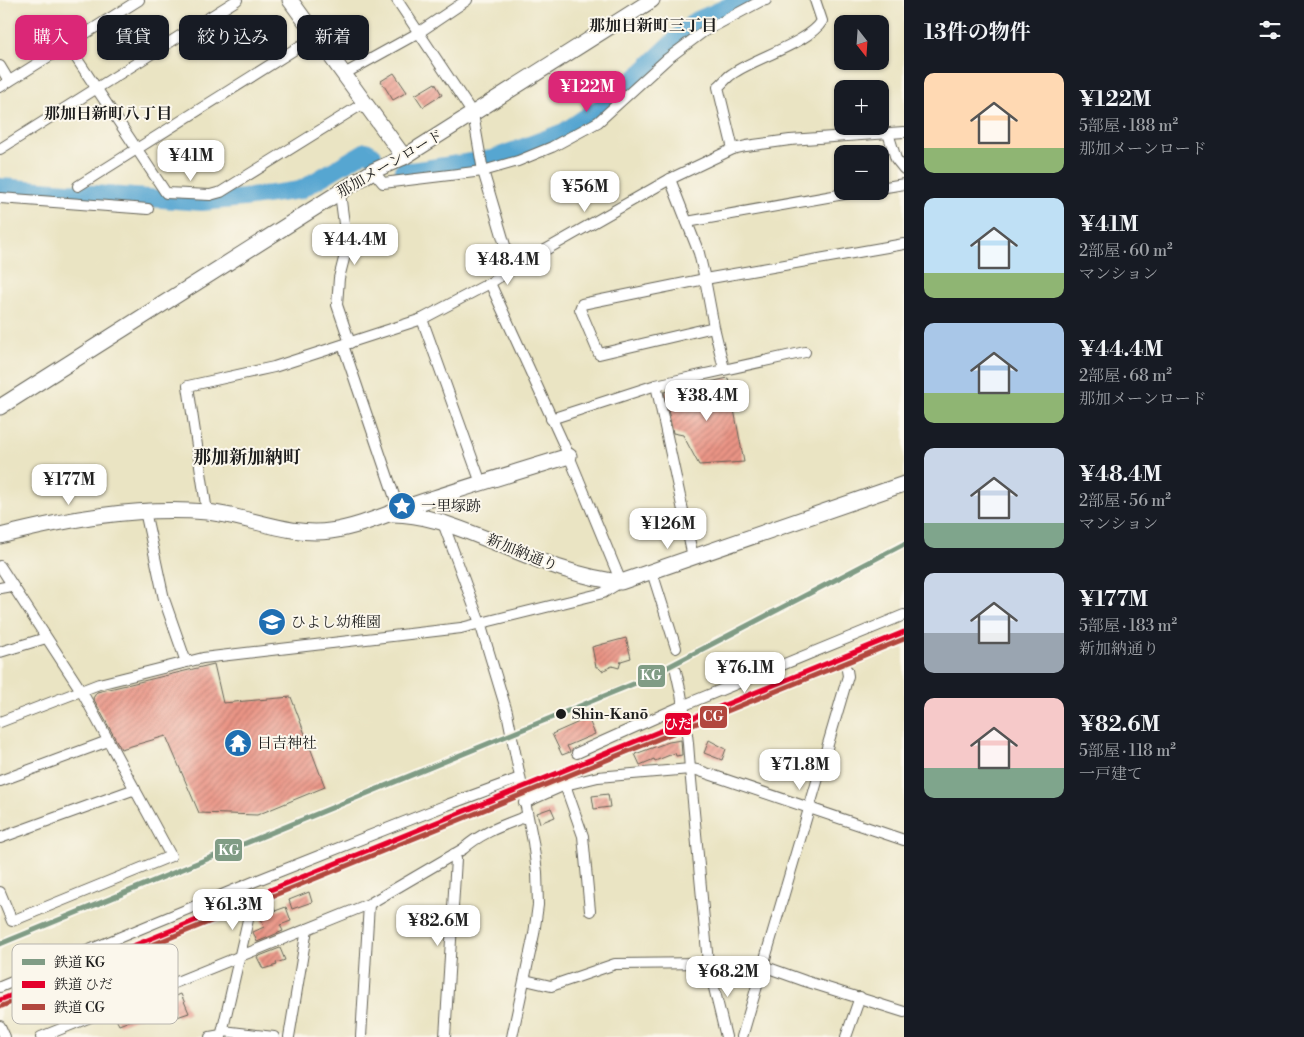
<!DOCTYPE html>
<html lang="ja">
<meta charset="utf-8">
<style>
:root{--surface:#171b24;--page:#20242c;--text:#f1f3f6;--muted:#9ea1a6;--accent:#db2777}
body{margin:0;font-family:"Libre Bodoni","Noto Serif JP",serif;background:var(--page);color:var(--text);height:100vh;display:flex;flex-direction:column;font-size:19px;white-space:nowrap}
*{box-sizing:border-box;margin:0}
p{font-size:16px;color:var(--muted)}
.icon{flex:none;width:28px;height:28px;fill:none;stroke:currentColor;stroke-width:2;stroke-linecap:round;stroke-linejoin:round}
.map{position:relative;flex:1;overflow:hidden}
.side{display:flex;flex-direction:column;background:var(--surface);width:400px}
.side>*{flex:none}
.top-card{position:absolute;left:15px;top:15px;width:475px;height:45px;display:flex;gap:10px}
.needle{width:32px;rotate:163deg}
.buttons{position:absolute;left:834px;top:15px;display:grid;gap:10px}
.buttons a{display:grid;place-items:center;width:55px;height:55px;border-radius:10px;background:var(--surface);box-shadow:0 1px 4px #0004;font-size:25px}
.price{position:absolute;translate:-50% -42px;padding:0 11px;border-radius:10px;background:#fff;color:#222;font-size:16px;line-height:32px;filter:drop-shadow(0 1px 2px #0008)}
.price::after{content:'';position:absolute;left:50%;top:30px;width:15px;height:11px;margin-left:-8px;background:inherit;clip-path:polygon(0 0,100% 0,50% 100%)}
.price.current{background:var(--accent);color:#fff}
ul{padding:0;list-style:none}
li{display:flex;align-items:center;gap:15px;height:125px;padding:0 20px}
li span{display:grid;place-items:center;flex:none;width:140px;height:100px;border-radius:10px;color:#555}
li>.icon{margin-inline-start:auto}
span .icon{width:60px;height:60px;fill:#fffc;stroke-width:1}
li b{font-size:21px}
h2{display:flex;justify-content:space-between;align-items:center;height:60px;padding:0 20px;font-size:21px}
.chip{padding:0 18px;border-radius:10px;background:var(--surface);box-shadow:0 1px 4px #0004;font-size:18px;line-height:45px}
.chip.current{background:var(--accent);color:#fff}
main{display:flex;flex:1;min-height:0}
.map>svg:first-child{display:block}
.lines{fill:none;stroke-linecap:round;stroke-linejoin:round}
.river{stroke:#57a6d1;stroke-width:18}
.building{fill:url(#building-hatch)}
.street-casing{stroke:#646256;stroke-width:12}
.secondary-casing{stroke:#646256;stroke-width:17}
.street{stroke:#fff;stroke-width:10}
.secondary{stroke:#fff;stroke-width:15}
.rail-1-casing{stroke:#fbf7ec;stroke-width:9}
.rail-2-casing{stroke:#fbf7ec;stroke-width:9}
.rail-3-casing{stroke:#fbf7ec;stroke-width:9}
.rail-1{stroke:#809c85;stroke-width:5}
.rail-2{stroke:#e4002b;stroke-width:5}
.rail-3{stroke:#b2473e;stroke-width:5}
.stop-dot{fill:#1c1c1c;stroke:#fbf7ec;stroke-width:2}
.labels{text-anchor:middle;dominant-baseline:central;stroke-width:4;stroke-linejoin:round;paint-order:stroke}
.street-label{font-size:15px;fill:#1c1c1c;stroke:#fbf7ec}
.poi-label{font-size:15px;fill:#1c1c1c;stroke:#fbf7ec;text-anchor:start}
.stop-label{font-size:15px;font-weight:bold;fill:#1c1c1c;stroke:#fbf7ec;text-anchor:start}
.neighbourhood-label{font-size:16px;font-weight:bold;fill:#1c1c1c;stroke:#fbf7ec}
.quarter-label{font-size:18px;font-weight:bold;fill:#1c1c1c;stroke:#fbf7ec}
.key{fill:#fbf7ec;stroke:#b8b5ae;stroke-width:1}
.key-label{font-size:14px;fill:#1c1c1c}
.line-badge{stroke:#fbf7ec;stroke-width:2}
.badge-label{font-size:14px;text-anchor:middle;font-weight:bold;fill:#fff}
</style>
<main>
<div class="map">
<svg width="904" height="1037" viewBox="0 0 904 1037">
<defs>
<pattern id="building-hatch" width="6" height="6" patternUnits="userSpaceOnUse" patternTransform="scale(1.25)"><rect width="6" height="6" fill="#ea9485"/><path d="M-1 1l2-2M0 6l6-6M5 7l2-2" fill="none" stroke="#bd786c"/></pattern>
</defs>
<rect width="100%" height="100%" fill="#fbf7ec"/>
<filter id="ink" filterUnits="userSpaceOnUse"><feTurbulence type="fractalNoise" baseFrequency=".02" numOctaves="2"/><feDisplacementMap in="SourceGraphic" scale="10" xChannelSelector="R" yChannelSelector="G"/><feConvolveMatrix kernelMatrix="1 2 1 2 8 2 1 2 1" color-interpolation-filters="sRGB"/></filter>
<filter id="wash" filterUnits="userSpaceOnUse"><feTurbulence type="fractalNoise" baseFrequency=".0096" numOctaves="4" result="noise"/><feDisplacementMap in="SourceGraphic" scale="20" xChannelSelector="R" yChannelSelector="G"/><feGaussianBlur stdDeviation="1.12" result="paint"/><feColorMatrix in="noise" values="0 0 0 0 0 0 0 0 0 0 0 0 0 0 0 0 0 1.4 0 .05"/><feComposite in="paint" operator="in"/></filter>
<g filter="url(#wash)">
<rect width="100%" height="100%" fill="#eae4c3"/>
<g class="lines">
<!-- river -->
<g class="river">
<polyline points="403,170 411,171 492,159 564,132 618,95 695,21 744,0"/>
<polyline points="0,187 202,202 244,198 300,190 366,151 373,155"/>
</g>
</g>
<g id="blocks">
<!-- building -->
<g class="building">
<polygon points="394,73 407,92 393,100 381,81"/>
<polygon points="435,83 442,95 423,107 415,95"/>
<polygon points="728,378 744,462 699,465 683,435 673,433 664,392"/>
<polygon points="626,638 631,658 621,661 619,668 612,666 602,671 598,667 596,667 592,647"/>
<polygon points="214,664 223,703 291,697 325,787 257,815 199,813 166,736 121,749 93,698 97,692"/>
<polygon points="588,718 595,734 567,746 570,752 562,755 552,734"/>
<polygon points="681,740 682,755 676,756 675,753 655,761 654,759 640,765 635,754 669,742"/>
<polygon points="709,740 726,749 722,760 704,753"/>
<polygon points="608,794 610,807 594,809 592,796"/>
<polygon points="551,808 555,817 540,823 537,813"/>
<polygon points="309,892 312,902 292,909 289,900"/>
<polygon points="273,905 275,911 286,907 291,921 280,925 283,931 257,942 253,932 264,927 258,910"/>
<polygon points="280,948 285,960 276,963 277,965 263,969 257,957"/>
<polygon points="181,994 189,1013 177,1017 169,999"/>
<polygon points="135,1006 140,1017 119,1025 114,1015"/>
</g>
</g>
</g>
<g filter="url(#ink)">
<use href="#blocks" fill-opacity="0" stroke="#646256" stroke-width="1"/>
<g class="lines">
<!-- street casing -->
<g class="street-casing">
<g id="street">
<polyline points="397,0 473,114 483,171 512,269"/>
<polyline points="67,44 166,193 210,195 221,192 364,103"/>
<polyline points="0,66 9,81"/>
<polyline points="344,74 418,33 467,0"/>
<polyline points="0,87 139,0"/>
<polyline points="888,133 896,159 904,169"/>
<polyline points="0,149 237,0"/>
<polyline points="733,149 746,146 790,140 904,132"/>
<polyline points="373,171 383,183 483,171 518,161 552,147 598,122 667,59 703,32 761,1 766,0"/>
<polyline points="670,179 699,253 705,279 904,244"/>
<polyline points="78,186 316,36"/>
<polyline points="880,188 904,184"/>
<polyline points="340,193 347,247 339,278 337,305 350,343"/>
<polyline points="0,198 148,209"/>
<polyline points="687,222 861,191"/>
<polyline points="422,319 481,483"/>
<polyline points="714,327 705,279 582,304 580,309 599,354 714,327 724,369"/>
<polyline points="343,345 399,510"/>
<polyline points="656,385 693,557"/>
<polyline points="551,419 656,385 805,352"/>
<polyline points="145,511 164,599 186,662"/>
<path d="M207,512L188,386L274,367L422,319L490,283L512,269L670,179L733,149L718,87C723,83 727,77 732,74C754,58 809,43 822,21L815,0"/>
<polyline points="443,523 480,623 507,712 533,842 537,872 538,905 534,934 512,1037"/>
<polyline points="0,566 82,692 171,856 12,921 0,892"/>
<polyline points="652,572 676,648"/>
<polyline points="0,588 11,586"/>
<polyline points="0,652 46,638"/>
<path d="M676,671C684,703 688,735 690,769L708,963L726,1037"/>
<polyline points="0,722 99,684 203,658 461,628 603,593 621,582 569,456 490,283"/>
<polyline points="577,753 682,706 904,615"/>
<polyline points="0,781 108,741"/>
<polyline points="565,785 583,836 590,911"/>
<polyline points="524,803 565,785 598,777 690,769 697,770 904,840"/>
<polyline points="0,838 135,789"/>
<polyline points="525,980 551,986 615,964 708,963 763,966 805,981 904,1012"/>
<polyline points="0,987 253,882 447,805 520,778"/>
<polyline points="0,1026 5,1037"/>
<polyline points="223,1031 274,1037"/>
<path d="M41,1037L369,904L463,849C482,832 504,825 527,816"/>
<polyline points="210,1037 221,1035"/>
<polyline points="221,1037 250,911"/>
<polyline points="289,1037 307,929"/>
<polyline points="361,1037 369,904"/>
<polyline points="445,1037 456,859 454,854"/>
<polyline points="742,1037 848,676 847,670"/>
<polyline points="846,1037 860,997"/>
</g>
</g>
<!-- secondary casing -->
<g class="secondary-casing">
<g id="secondary">
<polyline points="290,0 404,157"/>
<polyline points="0,407 373,171 404,157 652,0"/>
<path d="M393,514C423,514 451,525 479,536C525,554 571,577 621,582L904,484"/>
<path d="M0,536C67,519 138,506 207,512C247,516 291,537 330,531C365,526 397,509 431,499C477,484 523,470 569,456"/>
</g>
</g>
<!-- street -->
<use href="#street" class="street"/>
<!-- secondary -->
<use href="#secondary" class="secondary"/>
<!-- rail-1 casing -->
<g class="rail-1-casing">
<polyline id="rail-1" points="0,944 643,680 904,544"/>
</g>
<!-- rail-2 casing -->
<g class="rail-2-casing">
<polyline id="rail-2" points="0,1000 904,632"/>
</g>
<!-- rail-3 casing -->
<g class="rail-3-casing">
<polyline id="rail-3" points="2,1006 904,639"/>
</g>
<!-- rail-1 -->
<use href="#rail-1" class="rail-1"/>
<!-- rail-2 -->
<use href="#rail-2" class="rail-2"/>
<!-- rail-3 -->
<use href="#rail-3" class="rail-3"/>
</g>
</g>
<!-- icons -->
<defs>
<g id="sight-disc" transform="scale(1.4375)"><circle r="9.5" fill="#1f6fb2" stroke="#fbf7ec"/><path d="M0-6L1.8-2.2L6-1.7L2.9 1.2L3.7 5.4L0 3.3L-3.7 5.4L-2.9 1.2L-6-1.7L-1.8-2.2Z" fill="#fff"/></g>
<g id="school-disc" transform="scale(1.4375)"><circle r="9.5" fill="#1f6fb2" stroke="#fbf7ec"/><path d="M0-5L7-2L0 1L-7-2ZM-4 1L0 2.5L4 1V4Q0 6-4 4Z" fill="#fff"/></g>
<g id="temple-disc" transform="scale(1.4375)"><circle r="9.5" fill="#1f6fb2" stroke="#fbf7ec"/><path d="M0-6L5-2H3V0L6.5 2.5H4V6H1.5V3h-3V6H-4V2.5H-6.5L-3 0V-2H-5Z" fill="#fff"/></g>
</defs>
<g fill-rule="evenodd">
<use href="#sight-disc" x="402" y="506"/>
<use href="#school-disc" x="272" y="622"/>
<use href="#temple-disc" x="238" y="743"/>
</g>
<!-- markers -->
<circle class="stop-dot" cx="561" cy="714" r="6"/>
<g class="labels">
<!-- street labels -->
<g class="street-label">
<text transform="translate(390 164) rotate(-30)">那加メーンロード</text>
<text transform="translate(522 553) rotate(22)">新加納通り</text>
</g>
<!-- poi labels -->
<g class="poi-label">
<text x="421" y="506">一里塚跡</text>
<text x="291" y="622">ひよし幼稚園</text>
<text x="257" y="743">日吉神社</text>
</g>
<!-- stop labels -->
<g class="stop-label">
<text x="572" y="714">Shin-Kanō</text>
</g>
<!-- neighbourhood labels -->
<g class="neighbourhood-label">
<text x="653" y="26">那加日新町三丁目</text>
<text x="108" y="114">那加日新町八丁目</text>
</g>
<!-- quarter labels -->
<g class="quarter-label">
<text x="247" y="457">那加新加納町</text>
</g>
</g>
<!-- legend -->
<rect x="12" y="944" width="166" height="80" rx="8" class="key"/>
<rect x="22" y="959" width="23" height="6" fill="#809c85"/>
<rect x="22" y="981" width="23" height="7" fill="#e4002b"/>
<rect x="22" y="1004" width="23" height="6" fill="#b2473e"/>
<g class="key-label">
<text x="54" y="967">鉄道 KG</text>
<text x="54" y="989">鉄道 ひだ</text>
<text x="54" y="1012">鉄道 CG</text>
</g>
<g class="line-badge">
<rect x="637" y="664" width="29" height="24" rx="5" fill="#809c85"/>
<rect x="699" y="705" width="29" height="24" rx="5" fill="#b2473e"/>
<rect x="664" y="712" width="28" height="24" rx="5" fill="#e4002b"/>
<rect x="214" y="838" width="29" height="24" rx="5" fill="#809c85"/>
</g>
<g class="badge-label">
<text x="651" y="680">KG</text>
<text x="713" y="721">CG</text>
<text x="678" y="729">ひだ</text>
<text x="229" y="855">KG</text>
</g>
</svg>
<div class="buttons">
<a><svg class="needle" viewBox="-14 -14 28 28"><path d="M0-13l5 13h-10z" fill="#e53935"/><path d="M0 13l5-13h-10z" fill="#9ea1a6"/></svg></a>
<a>+</a>
<a>−</a>
</div>
<b class="price current" style="left:587px;top:113px">¥122M</b>
<b class="price" style="left:191px;top:182px">¥41M</b>
<b class="price" style="left:585px;top:213px">¥56M</b>
<b class="price" style="left:355px;top:266px">¥44.4M</b>
<b class="price" style="left:508px;top:286px">¥48.4M</b>
<b class="price" style="left:707px;top:422px">¥38.4M</b>
<b class="price" style="left:69px;top:506px">¥177M</b>
<b class="price" style="left:668px;top:550px">¥126M</b>
<b class="price" style="left:745px;top:694px">¥76.1M</b>
<b class="price" style="left:800px;top:791px">¥71.8M</b>
<b class="price" style="left:233px;top:931px">¥61.3M</b>
<b class="price" style="left:438px;top:947px">¥82.6M</b>
<b class="price" style="left:728px;top:998px">¥68.2M</b>
<div class="top-card">
<a class="chip current">購入</a>
<a class="chip">賃貸</a>
<a class="chip">絞り込み</a>
<a class="chip">新着</a>
</div>
</div>
<section class="side">
<h2>13件の物件<svg class="icon" aria-label="filters" viewBox="0 0 24 24"><path d="M4 7h16M4 17h16"/><circle cx="9" cy="7" r="2"/><circle cx="15" cy="17" r="2"/></svg></h2>
<ul>
<li><span style="background:linear-gradient(#ffd9b3 75%,#8fb573 0)"><svg class="icon" aria-label="home" viewBox="0 0 24 24"><path d="M3 11l9-7 9 7M6 9v11h12V9"/></svg></span><div><b>¥122M</b><p>5部屋 · 188 m²</p><p>那加メーンロード</p></div></li>
<li><span style="background:linear-gradient(#bfe0f5 75%,#8fb573 0)"><svg class="icon" aria-label="home" viewBox="0 0 24 24"><path d="M3 11l9-7 9 7M6 9v11h12V9"/></svg></span><div><b>¥41M</b><p>2部屋 · 60 m²</p><p>マンション</p></div></li>
<li><span style="background:linear-gradient(#a9c7e8 70%,#8fb573 0)"><svg class="icon" aria-label="home" viewBox="0 0 24 24"><path d="M3 11l9-7 9 7M6 9v11h12V9"/></svg></span><div><b>¥44.4M</b><p>2部屋 · 68 m²</p><p>那加メーンロード</p></div></li>
<li><span style="background:linear-gradient(#c9d6e8 75%,#7fa58c 0)"><svg class="icon" aria-label="home" viewBox="0 0 24 24"><path d="M3 11l9-7 9 7M6 9v11h12V9"/></svg></span><div><b>¥48.4M</b><p>2部屋 · 56 m²</p><p>マンション</p></div></li>
<li><span style="background:linear-gradient(#c9d6e8 60%,#9aa5b1 0)"><svg class="icon" aria-label="home" viewBox="0 0 24 24"><path d="M3 11l9-7 9 7M6 9v11h12V9"/></svg></span><div><b>¥177M</b><p>5部屋 · 183 m²</p><p>新加納通り</p></div></li>
<li><span style="background:linear-gradient(#f6c9c9 70%,#7fa58c 0)"><svg class="icon" aria-label="home" viewBox="0 0 24 24"><path d="M3 11l9-7 9 7M6 9v11h12V9"/></svg></span><div><b>¥82.6M</b><p>5部屋 · 118 m²</p><p>一戸建て</p></div></li>
</ul>
</section>
</main>
